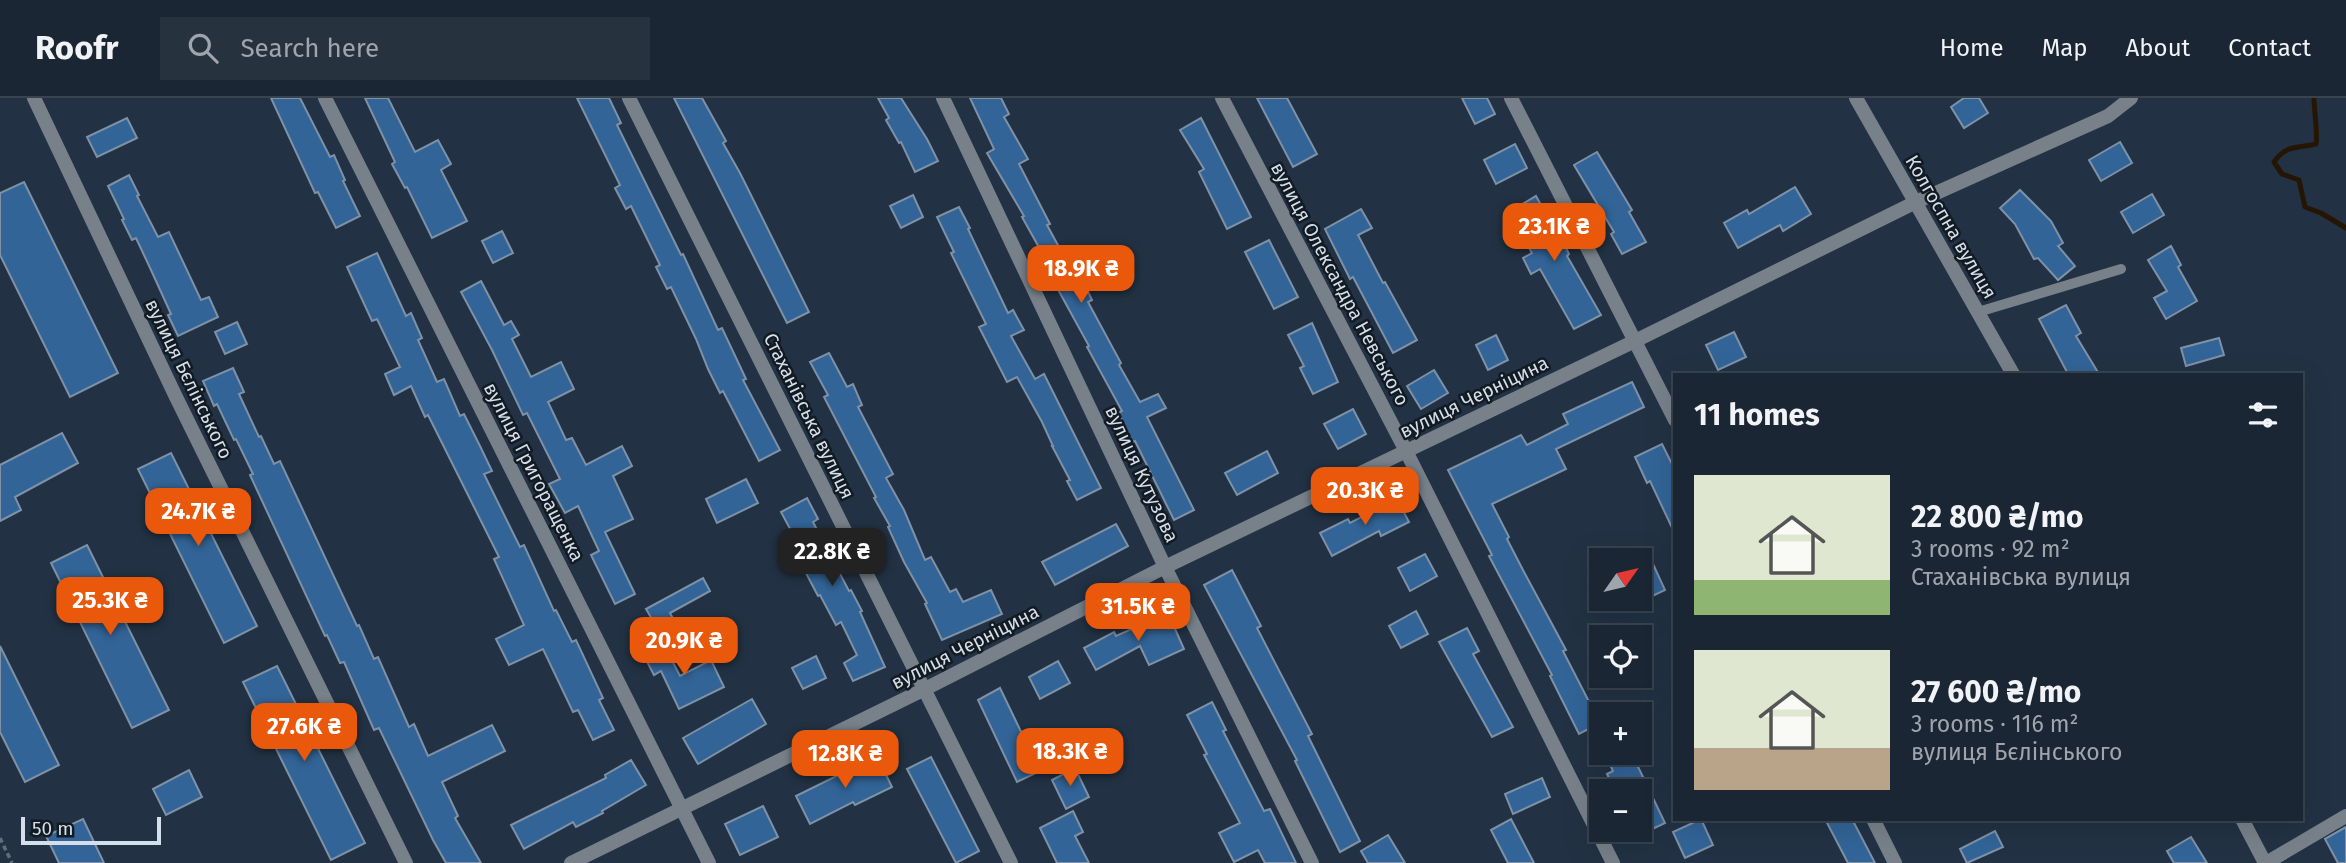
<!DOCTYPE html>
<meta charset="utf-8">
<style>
:root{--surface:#1a2633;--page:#27323f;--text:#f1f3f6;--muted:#9fa5ac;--line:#38434e;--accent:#ea580c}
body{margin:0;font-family:"Fira Sans",sans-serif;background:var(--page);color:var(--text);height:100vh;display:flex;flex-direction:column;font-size:26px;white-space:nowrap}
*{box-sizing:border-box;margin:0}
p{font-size:23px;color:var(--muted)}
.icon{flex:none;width:38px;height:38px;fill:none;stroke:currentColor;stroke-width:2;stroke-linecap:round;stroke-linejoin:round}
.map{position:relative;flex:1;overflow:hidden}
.drawer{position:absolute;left:1673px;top:275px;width:630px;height:448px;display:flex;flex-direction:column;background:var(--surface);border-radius:0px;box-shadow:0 7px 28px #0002,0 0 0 2px var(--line)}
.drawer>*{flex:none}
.needle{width:46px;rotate:56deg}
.tools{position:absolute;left:1589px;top:450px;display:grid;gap:14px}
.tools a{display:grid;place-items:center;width:63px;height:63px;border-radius:0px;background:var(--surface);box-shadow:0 7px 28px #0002,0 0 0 2px var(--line);font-size:35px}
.scale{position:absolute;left:21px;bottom:18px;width:140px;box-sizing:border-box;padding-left:7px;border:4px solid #d5dfeb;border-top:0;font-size:19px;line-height:24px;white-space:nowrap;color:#d5dfeb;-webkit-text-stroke:5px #121a22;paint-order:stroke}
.price{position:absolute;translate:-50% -60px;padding:0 16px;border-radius:14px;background:var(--accent);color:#fff;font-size:23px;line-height:46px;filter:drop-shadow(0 2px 4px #0008)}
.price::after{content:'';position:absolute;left:50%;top:42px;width:21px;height:16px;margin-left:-10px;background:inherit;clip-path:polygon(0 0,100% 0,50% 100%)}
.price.selected{background:#222;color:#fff}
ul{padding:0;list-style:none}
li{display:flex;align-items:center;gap:21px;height:175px;padding:0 21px}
li span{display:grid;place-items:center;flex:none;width:196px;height:140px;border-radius:0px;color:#555}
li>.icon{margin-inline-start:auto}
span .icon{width:84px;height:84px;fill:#fffc;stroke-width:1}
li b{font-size:30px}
h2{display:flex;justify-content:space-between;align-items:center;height:84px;padding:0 21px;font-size:30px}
header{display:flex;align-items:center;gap:42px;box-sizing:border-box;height:98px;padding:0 35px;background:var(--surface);border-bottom:2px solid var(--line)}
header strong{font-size:33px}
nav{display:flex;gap:38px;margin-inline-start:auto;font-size:24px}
.search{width:490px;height:63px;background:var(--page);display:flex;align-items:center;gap:18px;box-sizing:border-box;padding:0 24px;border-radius:0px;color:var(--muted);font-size:26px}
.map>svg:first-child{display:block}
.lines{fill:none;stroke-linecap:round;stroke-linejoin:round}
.stream{stroke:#241603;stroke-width:5}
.building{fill:#326497;stroke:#7e91a6;stroke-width:2}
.path{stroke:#616e7e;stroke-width:3.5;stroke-dasharray:5 3.5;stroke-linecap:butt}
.service{stroke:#78818a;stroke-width:10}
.minor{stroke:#78818a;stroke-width:14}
.labels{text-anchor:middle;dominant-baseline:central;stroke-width:5;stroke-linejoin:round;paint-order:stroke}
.street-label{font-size:19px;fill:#d5dfeb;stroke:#121a22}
</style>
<header>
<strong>Roofr</strong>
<div class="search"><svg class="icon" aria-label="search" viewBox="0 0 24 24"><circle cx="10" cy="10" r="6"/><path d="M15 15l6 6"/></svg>Search here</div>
<nav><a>Home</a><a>Map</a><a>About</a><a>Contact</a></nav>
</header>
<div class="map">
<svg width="2346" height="765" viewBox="0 0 2346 765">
<rect width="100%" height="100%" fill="#223244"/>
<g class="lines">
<!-- stream -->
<path class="stream" d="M2314,0C2314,12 2318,37 2316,46C2296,51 2287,46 2274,64L2282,76L2299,82L2305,109L2321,115L2346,130"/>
</g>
<!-- building -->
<g class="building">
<polygon points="271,0 300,0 330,59 334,57 345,82 343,83 360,118 336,130 318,94 315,95"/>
<polygon points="365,0 388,0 415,54 438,42 451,66 441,72 467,123 432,140 407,89 405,90 392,66 395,64"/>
<polygon points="577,0 609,0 621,25 617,27 681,157 683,156 718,232 722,230 746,281 743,282 780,352 759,363 723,293 720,295 708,271 696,241 671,189 667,191 656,169 660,167 631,108 626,111 615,90 620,87"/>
<polygon points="674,0 702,0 726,43 723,45 740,75 809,214 787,225"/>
<polygon points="878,0 901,0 927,41 938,63 915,74 901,44 899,45 886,22 889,20"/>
<polygon points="970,0 1001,0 1009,16 1004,19 1028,61 1019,66 1050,126 1047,127 1071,171 1076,168 1092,202 1088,204 1121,265 1119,267 1140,304 1158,296 1166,310 1147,319 1194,412 1174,422 1135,343 1132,344 1118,315 1122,313 1087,249 1089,248 1038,155 1041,153 1022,119 1024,118 987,55 994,51"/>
<polygon points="1257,0 1287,0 1317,56 1293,69"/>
<polygon points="1462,0 1487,0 1495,16 1475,26"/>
<polygon points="1964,0 1979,0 1988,15 1964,30 1951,9"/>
<polygon points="127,20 137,40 97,59 87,39"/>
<polygon points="1201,20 1251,119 1227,131 1199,74 1204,71 1180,32"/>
<polygon points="2120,44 2132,65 2101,83 2089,62"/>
<polygon points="1515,46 1527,70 1496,86 1484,62"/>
<polygon points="1597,54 1632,112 1629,114 1646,144 1622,156 1611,136 1614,134 1574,67"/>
<polygon points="129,77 139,97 137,98 158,139 169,134 201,202 209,199 218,219 178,238 168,217 171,216 151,172 136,140 132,142 122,122 124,121 108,88"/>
<polygon points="24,84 118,275 70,299 0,157 0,95"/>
<polygon points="1795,89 1811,116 1783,133 1780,127 1738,150 1724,125 1747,112 1749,116"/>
<polygon points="2020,92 2051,123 2063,145 2058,148 2075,168 2058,182 2038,160 2034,161 2015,126 2000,110"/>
<polygon points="2152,96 2164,117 2133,135 2121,114"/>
<polygon points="913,97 923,119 901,130 890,108"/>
<polygon points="1536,98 1560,141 1561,140 1569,156 1567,158 1601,217 1574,231 1540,171 1531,176 1523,160 1532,155 1509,114"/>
<polygon points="959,109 970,130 968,131 1008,215 1013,212 1024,232 1011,238 1035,281 1044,276 1101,390 1077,402 1067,383 1070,382 1052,348 1053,348 1042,324 1017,279 1007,284 979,229 986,226 951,155 954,154 937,119"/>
<polygon points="1361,111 1372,130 1358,137 1383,185 1385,184 1417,242 1393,255 1353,179 1350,181 1325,131"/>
<polygon points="502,133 513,155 493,165 482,143"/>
<polygon points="1269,142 1298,199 1274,211 1245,154"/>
<polygon points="2171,148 2181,167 2178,169 2197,203 2166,221 2154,200 2167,193 2148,162"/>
<polygon points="377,155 406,218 411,215 422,240 418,242 437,284 444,281 460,318 464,316 480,348 492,373 484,376 520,449 524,447 554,513 556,512 572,544 576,542 603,600 599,602 614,632 593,642 578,612 573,614 543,551 509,567 496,541 524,527 494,461 499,459 428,317 425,319 411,288 394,297 385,276 400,269 377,221 372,223 347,169"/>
<polygon points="481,183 504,227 511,223 519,237 512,241 531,279 561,264 574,291 548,304 566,342 572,340 586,367 622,348 632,368 613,378 633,421 605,434 635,496 615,506 591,457 599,453 578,408 565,415 549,386 560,381 527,315 523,317 492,252 461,194"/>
<polygon points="2066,207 2081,235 2076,238 2099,276 2068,276 2039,221"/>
<polygon points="237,224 247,246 225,256 215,234"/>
<polygon points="1312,225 1338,284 1313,296 1300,270 1304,268 1288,237"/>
<polygon points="1734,234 1746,259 1718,272 1706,247"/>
<polygon points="1496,237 1508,262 1488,272 1476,247"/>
<polygon points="2219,240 2224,257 2186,268 2181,250"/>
<polygon points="829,255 847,289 853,286 862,307 858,309 893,376 886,380 904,412 925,462 931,459 950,494 956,491 963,504 991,492 1002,516 942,542 925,506 927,505 904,464 888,429 890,428 874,400 876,399 824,299 828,297 810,264"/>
<polygon points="233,270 244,294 239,296 259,339 261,338 274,366 280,363 357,528 359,527 374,561 378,559 409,629 414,626 428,658 492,627 505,653 442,684 458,718 455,720 481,765 446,765 433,742 379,630 374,632 344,564 340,565 327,537 325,538 250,377 253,376 236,341 234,342 217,306 214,308 203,283"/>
<polygon points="1434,272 1448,295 1421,311 1407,288"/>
<polygon points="1632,284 1644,309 1556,351 1566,371 1492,406 1509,439 1507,441 1524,474 1566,552 1563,553 1600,625 1579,636 1550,578 1552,577 1489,458 1492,457 1448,372 1521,337 1527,347 1568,326 1563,316"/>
<polygon points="1353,311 1366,336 1338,351 1324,326"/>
<polygon points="62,335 78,365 15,399 21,412 0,423 0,367"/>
<polygon points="1662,346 1675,372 1675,436 1650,383 1647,385 1635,359"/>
<polygon points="1267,353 1278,375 1237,397 1225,375"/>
<polygon points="171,355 257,528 224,545 138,371"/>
<polygon points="746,381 758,405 717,425 706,401"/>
<polygon points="807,400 818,421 813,424 849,493 851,492 862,513 860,514 885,569 853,583 844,565 857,557 841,524 836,527 820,497 818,498 789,443 795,440 781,414"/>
<polygon points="1397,401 1409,424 1381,438 1379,433 1332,458 1320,435 1348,421 1350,425"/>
<polygon points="1116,426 1128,448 1055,487 1042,464"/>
<polygon points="87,447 169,612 132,630 51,465"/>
<polygon points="1425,456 1437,478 1410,493 1398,470"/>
<polygon points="1653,466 1665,492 1640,504 1640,473"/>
<polygon points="1232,472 1261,528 1257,530 1312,636 1308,638 1360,743 1340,754 1295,663 1297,662 1204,487"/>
<polygon points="703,480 710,493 670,515 676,526 660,535 646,511"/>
<polygon points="1416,513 1428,536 1401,550 1389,528"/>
<polygon points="1168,515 1184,551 1149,567 1140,548 1096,572 1084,550 1114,534 1116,538"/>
<polygon points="1467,530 1479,553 1473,556 1513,629 1492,639 1439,544"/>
<polygon points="663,545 680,578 711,562 724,589 679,611 661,573 654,577 643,556"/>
<polygon points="0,548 59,667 25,684 0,634"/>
<polygon points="816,558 826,580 803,591 792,570"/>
<polygon points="1058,563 1070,585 1040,601 1029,579"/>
<polygon points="277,568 365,745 331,762 243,584"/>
<polygon points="1000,590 1040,673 1017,684 978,602"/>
<polygon points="752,601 766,626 698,666 683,640"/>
<polygon points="1212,604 1226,632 1223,633 1248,682 1264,713 1270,711 1296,765 1265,765 1258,752 1234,764 1219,735 1240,725 1204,657 1207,656 1187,617"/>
<polygon points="1604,654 1631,654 1665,725 1640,737 1640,693 1615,693 1607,676 1613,673"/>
<polygon points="877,658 892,689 855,707 853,704 810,726 796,698"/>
<polygon points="931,659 979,753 956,765 907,671"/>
<polygon points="631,662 646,687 602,713 603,715 576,729 573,724 524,751 511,727 606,680 605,677"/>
<polygon points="1075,670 1089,699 1066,711 1052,682"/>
<polygon points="189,672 202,699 166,717 153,691"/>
<polygon points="1542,680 1550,699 1513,716 1505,696"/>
<polygon points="763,708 778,739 740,757 725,726"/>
<polygon points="1073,713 1083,734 1075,738 1089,765 1057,765 1040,730"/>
<polygon points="83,721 104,765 59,765 46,738"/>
<polygon points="1511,721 1534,765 1508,765 1491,732"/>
<polygon points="1701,721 1713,747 1685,760 1673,734"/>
<polygon points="1825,721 1852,721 1875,765 1848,765"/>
<polygon points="2346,729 2346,765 2338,765 2325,741"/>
<polygon points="1995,733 2003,749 1967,765 1960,751"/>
<polygon points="1388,737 1405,765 1368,765 1361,753"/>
<polygon points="2191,739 2207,765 2174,765 2167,753"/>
</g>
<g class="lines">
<!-- path -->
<polyline class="path" points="0,740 12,765"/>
<!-- service -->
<polyline class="service" points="1978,214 2121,171"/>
<!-- minor -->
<g class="minor">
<polyline points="34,0 176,299 406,765"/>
<polyline points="325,0 709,765"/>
<polyline points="629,0 1011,765"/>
<polyline points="943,0 1165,469 1312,765"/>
<polyline points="1222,0 1406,353 1613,765"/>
<polyline points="1511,0 1675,322"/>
<polyline points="1856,0 2013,276"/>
<polyline points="1873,721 1895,765"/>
<polyline points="2242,721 2265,765"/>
<polyline points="571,765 923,592 1165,469 1635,243 1916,104 2108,18 2131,0"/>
<polyline points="2266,765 2346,718"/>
</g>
</g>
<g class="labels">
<!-- street labels -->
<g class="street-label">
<text transform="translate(1951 129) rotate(60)">Колгоспна вулиця</text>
<text transform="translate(1340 186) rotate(62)">вулиця Олександра Невського</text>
<text transform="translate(189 281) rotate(64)">вулиця Бєлінського</text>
<text transform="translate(1474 299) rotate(-26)">вулиця Черніцина</text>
<text transform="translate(809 318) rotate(64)">Стаханівська вулиця</text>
<text transform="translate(534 374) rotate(63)">вулиця Григоращенка</text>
<text transform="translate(1142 376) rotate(65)">вулиця Кутузова</text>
<text transform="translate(965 549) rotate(-27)">вулиця Черніцина</text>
</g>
</g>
</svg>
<div class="tools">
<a><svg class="needle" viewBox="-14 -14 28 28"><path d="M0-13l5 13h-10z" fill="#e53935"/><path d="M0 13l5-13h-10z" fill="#9fa5ac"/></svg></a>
<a><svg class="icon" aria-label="locate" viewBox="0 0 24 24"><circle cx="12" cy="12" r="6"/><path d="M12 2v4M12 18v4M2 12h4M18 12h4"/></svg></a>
<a>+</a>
<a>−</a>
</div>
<div class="scale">50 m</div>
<b class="price" style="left:1554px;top:165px">23.1K ₴</b>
<b class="price" style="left:1081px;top:207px">18.9K ₴</b>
<b class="price" style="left:1365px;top:429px">20.3K ₴</b>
<b class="price" style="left:198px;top:450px">24.7K ₴</b>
<b class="price selected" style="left:832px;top:490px">22.8K ₴</b>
<b class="price" style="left:110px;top:539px">25.3K ₴</b>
<b class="price" style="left:1138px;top:545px">31.5K ₴</b>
<b class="price" style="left:684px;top:579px">20.9K ₴</b>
<b class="price" style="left:304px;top:665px">27.6K ₴</b>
<b class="price" style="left:1070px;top:690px">18.3K ₴</b>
<b class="price" style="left:845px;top:692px">12.8K ₴</b>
<section class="drawer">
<h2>11 homes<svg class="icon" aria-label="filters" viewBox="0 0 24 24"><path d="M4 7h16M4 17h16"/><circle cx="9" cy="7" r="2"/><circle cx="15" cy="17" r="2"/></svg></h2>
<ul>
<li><span style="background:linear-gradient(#dfe7d0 75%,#8fb573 0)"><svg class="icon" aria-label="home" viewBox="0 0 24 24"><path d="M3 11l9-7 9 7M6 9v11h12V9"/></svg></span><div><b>22 800 ₴/mo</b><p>3 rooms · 92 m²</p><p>Стаханівська вулиця</p></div></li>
<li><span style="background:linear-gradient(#dfe7d0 70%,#b9a48a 0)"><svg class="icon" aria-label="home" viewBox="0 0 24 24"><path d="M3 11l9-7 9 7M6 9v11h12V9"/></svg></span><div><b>27 600 ₴/mo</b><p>3 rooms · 116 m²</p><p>вулиця Бєлінського</p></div></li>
</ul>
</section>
</div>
